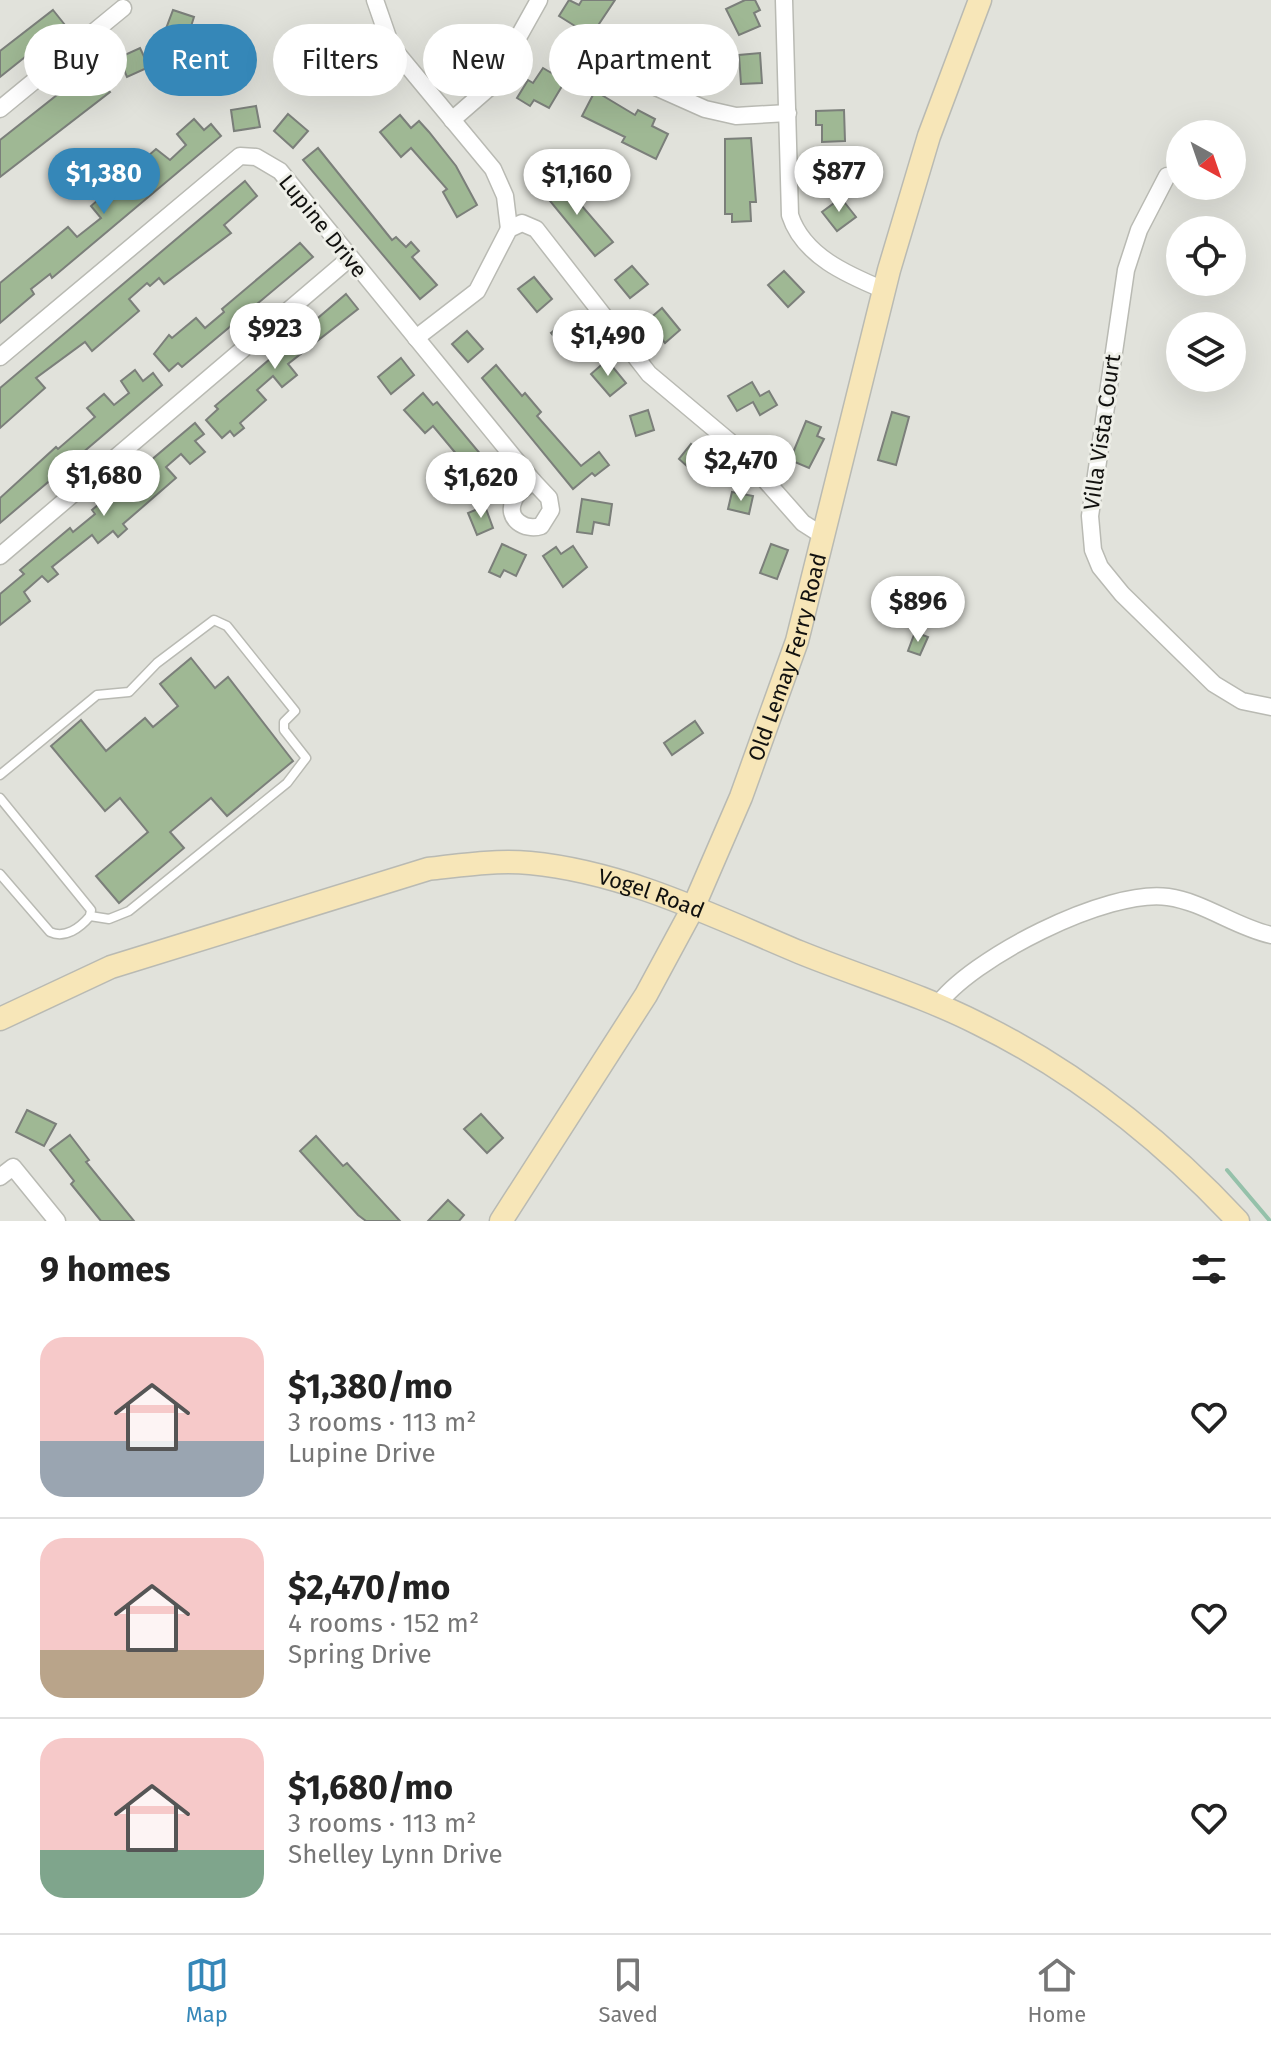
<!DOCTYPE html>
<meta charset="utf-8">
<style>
:root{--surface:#fff;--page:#f2f2f2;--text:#222;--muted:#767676;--line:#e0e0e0;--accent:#3587b8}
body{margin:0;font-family:"Fira Sans",sans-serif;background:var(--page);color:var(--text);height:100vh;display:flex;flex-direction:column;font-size:30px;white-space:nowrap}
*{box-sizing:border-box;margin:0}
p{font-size:26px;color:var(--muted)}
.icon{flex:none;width:44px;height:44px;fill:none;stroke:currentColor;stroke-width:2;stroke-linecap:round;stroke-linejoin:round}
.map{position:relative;height:1221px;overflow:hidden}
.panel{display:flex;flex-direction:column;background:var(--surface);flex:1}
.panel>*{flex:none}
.guide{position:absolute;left:24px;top:24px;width:800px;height:72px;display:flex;gap:16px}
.needle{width:52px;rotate:140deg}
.tools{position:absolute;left:1166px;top:120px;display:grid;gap:16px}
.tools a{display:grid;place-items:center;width:80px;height:80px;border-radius:50%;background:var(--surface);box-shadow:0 8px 32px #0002;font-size:40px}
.price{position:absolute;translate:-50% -68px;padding:0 18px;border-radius:28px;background:#fff;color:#222;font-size:26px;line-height:52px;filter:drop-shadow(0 2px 4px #0008)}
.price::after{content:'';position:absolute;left:50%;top:48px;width:24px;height:18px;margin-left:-12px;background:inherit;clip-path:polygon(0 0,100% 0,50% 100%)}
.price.active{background:var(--accent);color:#fff}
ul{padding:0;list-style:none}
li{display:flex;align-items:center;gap:24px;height:200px;padding:0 40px}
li+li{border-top:2px solid var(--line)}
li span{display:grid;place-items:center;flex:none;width:224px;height:160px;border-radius:24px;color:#555}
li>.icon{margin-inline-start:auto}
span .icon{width:96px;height:96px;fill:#fffc;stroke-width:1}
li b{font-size:34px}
h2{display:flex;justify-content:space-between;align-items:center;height:96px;padding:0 40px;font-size:34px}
.chip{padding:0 28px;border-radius:36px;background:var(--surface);box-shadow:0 8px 32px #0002;font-size:28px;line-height:72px}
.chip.active{background:var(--accent);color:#fff}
.menu{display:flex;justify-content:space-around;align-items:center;height:112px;border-top:2px solid var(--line);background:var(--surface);font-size:22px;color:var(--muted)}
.menu a{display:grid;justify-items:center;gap:4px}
.menu .active{color:var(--accent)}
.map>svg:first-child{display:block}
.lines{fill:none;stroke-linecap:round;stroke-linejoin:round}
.stream{stroke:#95c1aa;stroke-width:4}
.building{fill:#9fb894;stroke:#7b7f7a;stroke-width:2}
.lane-casing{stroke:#b9bab3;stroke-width:11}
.street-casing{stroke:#b9bab3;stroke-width:19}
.secondary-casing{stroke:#b9bab3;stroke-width:25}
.lane{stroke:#fff;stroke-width:8}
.street{stroke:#fff;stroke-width:16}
.secondary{stroke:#f7e6b8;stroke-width:22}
.labels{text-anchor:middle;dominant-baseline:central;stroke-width:6;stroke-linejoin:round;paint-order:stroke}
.street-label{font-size:22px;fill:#11110f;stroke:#eeefe8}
</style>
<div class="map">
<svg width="1271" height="1221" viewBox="0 0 1271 1221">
<rect width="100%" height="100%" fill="#e1e2db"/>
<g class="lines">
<!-- stream -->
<polyline class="stream" points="1227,1170 1270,1221"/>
</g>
<!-- building -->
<g class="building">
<polygon points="569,0 579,5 582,0 615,0 591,36 559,16"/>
<polygon points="745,0 755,0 760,10 754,13 760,26 739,35 726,9"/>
<polygon points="53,10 65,25 0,77 0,51"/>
<polygon points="173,10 194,17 186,42 164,34"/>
<polygon points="675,36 705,51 693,57 702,57 694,73 679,66 679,72 653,59 663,59"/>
<polygon points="353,40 367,65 339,81 332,67 338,63 332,52"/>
<polygon points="140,48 149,67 127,77 121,63 100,80 110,92 0,177 0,140 100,61 103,65"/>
<polygon points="760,53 762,83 741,84 739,55"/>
<polygon points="543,68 565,81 549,108 534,100 530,106 517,98 528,80 533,83"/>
<polygon points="595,91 635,115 638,110 655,119 652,126 668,134 656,159 622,142 625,137 582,116"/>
<polygon points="256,106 260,127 234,131 231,110"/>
<polygon points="844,110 845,141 822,142 822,125 816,125 816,111"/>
<polygon points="288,114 308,131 293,148 274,131"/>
<polygon points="400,115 411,128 419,121 429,132 456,166 477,205 457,217 443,192 447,189 411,148 401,157 380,132"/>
<polygon points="194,119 204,130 211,124 221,136 52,278 50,274 31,289 34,294 0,323 0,283 68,227 77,237 101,218 91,206 156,149 170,160 186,145 177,134"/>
<polygon points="751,138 756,202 750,202 751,221 732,222 732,214 725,214 725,139"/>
<polygon points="318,148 392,240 396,237 406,247 411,242 419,251 412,257 437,285 420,299 303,160"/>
<polygon points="831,156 832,164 840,163 841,189 818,190 816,157"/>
<polygon points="557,177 613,242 595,256 541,190"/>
<polygon points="245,181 257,196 224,225 231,233 164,284 159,278 150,286 147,283 129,299 139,311 92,351 85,342 36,378 45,388 0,428 0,388"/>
<polygon points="841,198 856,217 837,231 822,212"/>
<polygon points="300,243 313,257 182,367 178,363 169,371 154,354 169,335 172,338 196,318 205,328 224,312 222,309"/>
<polygon points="632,266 648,284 630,298 615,280"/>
<polygon points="784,271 804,292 788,307 768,285"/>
<polygon points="534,277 552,299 537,312 518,289"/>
<polygon points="346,294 358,309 288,364 297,375 282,387 273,376 257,390 266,400 240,423 244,428 234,436 230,431 222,438 206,420 218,409 215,406"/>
<polygon points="662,308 680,330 665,343 647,321"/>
<polygon points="566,321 574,330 579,326 589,339 569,355 551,333"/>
<polygon points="467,331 483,349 468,362 452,344"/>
<polygon points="401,358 414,375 391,394 378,377"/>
<polygon points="607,360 626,383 610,396 591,374"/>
<polygon points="496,365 522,396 525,393 541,412 537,416 581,466 599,452 609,465 595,476 592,473 573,489 482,378"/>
<polygon points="135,370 143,381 153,373 162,385 0,523 0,498 56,447 58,449 95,417 87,408 104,394 114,405 129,393 121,381"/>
<polygon points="752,382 760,396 769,391 777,405 760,415 753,402 737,411 728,396"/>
<polygon points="423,393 433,405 437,402 497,474 483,486 433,426 425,433 404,410"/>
<polygon points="648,410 654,430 636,436 630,416"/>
<polygon points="892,412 909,417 896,465 878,460"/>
<polygon points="806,421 821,427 817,436 824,439 809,468 790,460"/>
<polygon points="195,423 204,434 195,441 205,452 190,464 181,454 166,467 176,478 123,524 127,529 118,537 113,531 98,543 92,535 52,567 58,574 48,582 42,576 24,592 30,601 0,625 0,594 24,574 20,570 70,528 73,532 95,514 92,510"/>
<polygon points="691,444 711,462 698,476 679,459"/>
<polygon points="732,492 753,496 749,514 728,509"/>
<polygon points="582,499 612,504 609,525 594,522 592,534 577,532"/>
<polygon points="485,506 493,528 477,535 468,513"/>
<polygon points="502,544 526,555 516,576 504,570 500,577 489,572"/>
<polygon points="771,544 788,550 777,579 760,573"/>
<polygon points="573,546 587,567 563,587 543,556 556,547 561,554"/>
<polygon points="915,632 928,637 920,655 908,651"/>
<polygon points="191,658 215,688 228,677 293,761 227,816 211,798 170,832 184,848 119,903 96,876 148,832 120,798 105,811 51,746 81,720 106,751 145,718 153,727 178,706 160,684"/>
<polygon points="695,721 703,733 672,755 664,743"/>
<polygon points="27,1110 56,1124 44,1146 16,1132"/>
<polygon points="481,1114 503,1138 487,1153 464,1129"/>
<polygon points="70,1135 89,1160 86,1162 134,1221 101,1221 71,1184 74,1181 50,1150"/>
<polygon points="316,1136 343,1166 347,1163 400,1221 366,1221 358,1215 300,1151"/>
<polygon points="448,1200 464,1215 459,1221 428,1221"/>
</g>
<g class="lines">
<!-- lane casing -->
<g class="lane-casing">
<g id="lane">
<polyline points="0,775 97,695 129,692 157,663 214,620 227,626 295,711 284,722 284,730 306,758 287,783 129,911 109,919 90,916"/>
<path d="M0,798L91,910L90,916C80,928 65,939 50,932L0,874"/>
</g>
</g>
<!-- street casing -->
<g class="street-casing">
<g id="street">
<polyline points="375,0 391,46 493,169 505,196 509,229"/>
<path d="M784,0L790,215C803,256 848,275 884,290"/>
<polyline points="604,64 705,109 736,116 788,113"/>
<polyline points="0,109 123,8"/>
<polyline points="452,120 491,86 539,0"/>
<polyline points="1167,176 1139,230 1126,270 1090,516 1093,550 1100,567 1122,594 1214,684 1242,701 1271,707"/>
<polyline points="416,338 477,291 509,229 522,223 536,229 649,374 736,447 803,523 825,537"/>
<polyline points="0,357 240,156 256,157 280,171 533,481"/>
<path d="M533,481L549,498L551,510L541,526C525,531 505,519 514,500C517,492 527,487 533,481Z"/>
<polyline points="0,556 350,258"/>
<path d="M936,1007C969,959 1108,888 1168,897C1204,902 1235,927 1271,935"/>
<polyline points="0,1177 13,1167 57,1221"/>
</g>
</g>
<!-- secondary casing -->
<g class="secondary-casing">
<g id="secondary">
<path id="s1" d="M0,1019L111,967L428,869C462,865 496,860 530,863C625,872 713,916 799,952C858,976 922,995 979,1024C1077,1072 1164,1142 1238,1221"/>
<path id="s2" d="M501,1221L646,995L693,908L741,797L797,641L889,270L929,136L980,0"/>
</g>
</g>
<!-- lane -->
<use href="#lane" class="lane"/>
<!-- street -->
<use href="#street" class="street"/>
<!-- secondary -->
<use href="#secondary" class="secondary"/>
</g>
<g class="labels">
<!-- street labels -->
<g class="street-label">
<text transform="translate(323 226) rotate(51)">Lupine Drive</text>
<text transform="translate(1102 432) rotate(-82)">Villa Vista Court</text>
<text stroke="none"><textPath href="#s2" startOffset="636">Old Lemay Ferry Road</textPath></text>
<text stroke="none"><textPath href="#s1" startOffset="682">Vogel Road</textPath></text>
</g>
</g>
</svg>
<div class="tools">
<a><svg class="needle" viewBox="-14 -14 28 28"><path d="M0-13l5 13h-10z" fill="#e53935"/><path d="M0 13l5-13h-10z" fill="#767676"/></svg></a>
<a><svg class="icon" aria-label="locate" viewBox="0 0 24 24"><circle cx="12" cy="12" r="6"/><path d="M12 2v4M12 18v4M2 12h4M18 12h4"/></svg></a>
<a><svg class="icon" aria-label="layers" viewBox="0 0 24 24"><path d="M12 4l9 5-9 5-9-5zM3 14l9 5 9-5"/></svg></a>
</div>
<b class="price" style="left:839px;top:214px">$877</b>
<b class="price active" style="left:104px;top:216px">$1,380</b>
<b class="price" style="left:577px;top:217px">$1,160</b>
<b class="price" style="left:275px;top:371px">$923</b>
<b class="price" style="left:608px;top:378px">$1,490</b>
<b class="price" style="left:741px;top:503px">$2,470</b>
<b class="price" style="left:104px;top:518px">$1,680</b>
<b class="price" style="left:481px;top:520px">$1,620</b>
<b class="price" style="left:918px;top:644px">$896</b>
<div class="guide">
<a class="chip">Buy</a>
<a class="chip active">Rent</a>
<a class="chip">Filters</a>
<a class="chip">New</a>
<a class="chip">Apartment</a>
</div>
</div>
<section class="panel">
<h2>9 homes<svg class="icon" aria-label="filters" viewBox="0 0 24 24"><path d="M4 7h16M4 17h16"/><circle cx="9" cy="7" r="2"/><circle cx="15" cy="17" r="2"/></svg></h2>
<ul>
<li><span style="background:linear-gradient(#f6c9c9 65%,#9aa5b1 0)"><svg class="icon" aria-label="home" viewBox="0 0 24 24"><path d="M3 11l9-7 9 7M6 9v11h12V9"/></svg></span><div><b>$1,380/mo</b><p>3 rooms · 113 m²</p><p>Lupine Drive</p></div><svg class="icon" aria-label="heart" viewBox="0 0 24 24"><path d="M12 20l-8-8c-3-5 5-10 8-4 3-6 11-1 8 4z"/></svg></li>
<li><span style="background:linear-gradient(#f6c9c9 70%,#b9a48a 0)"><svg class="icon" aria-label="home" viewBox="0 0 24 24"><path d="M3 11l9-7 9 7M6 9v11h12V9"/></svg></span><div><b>$2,470/mo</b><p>4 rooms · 152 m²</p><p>Spring Drive</p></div><svg class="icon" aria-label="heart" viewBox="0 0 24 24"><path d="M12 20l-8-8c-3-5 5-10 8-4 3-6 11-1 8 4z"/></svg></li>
<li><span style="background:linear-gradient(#f6c9c9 70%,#7fa58c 0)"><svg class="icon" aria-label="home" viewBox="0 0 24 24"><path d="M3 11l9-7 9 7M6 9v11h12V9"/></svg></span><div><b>$1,680/mo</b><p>3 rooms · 113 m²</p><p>Shelley Lynn Drive</p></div><svg class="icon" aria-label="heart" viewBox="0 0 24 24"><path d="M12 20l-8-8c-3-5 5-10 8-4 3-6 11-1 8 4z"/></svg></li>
</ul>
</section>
<nav class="menu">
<a class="active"><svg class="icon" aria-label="map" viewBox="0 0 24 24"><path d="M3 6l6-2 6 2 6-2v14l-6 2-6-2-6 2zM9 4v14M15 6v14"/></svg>Map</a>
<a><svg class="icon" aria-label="saved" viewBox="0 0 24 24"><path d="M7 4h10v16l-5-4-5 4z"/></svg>Saved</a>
<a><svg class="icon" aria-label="home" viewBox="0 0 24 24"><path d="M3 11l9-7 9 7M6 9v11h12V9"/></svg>Home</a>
</nav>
